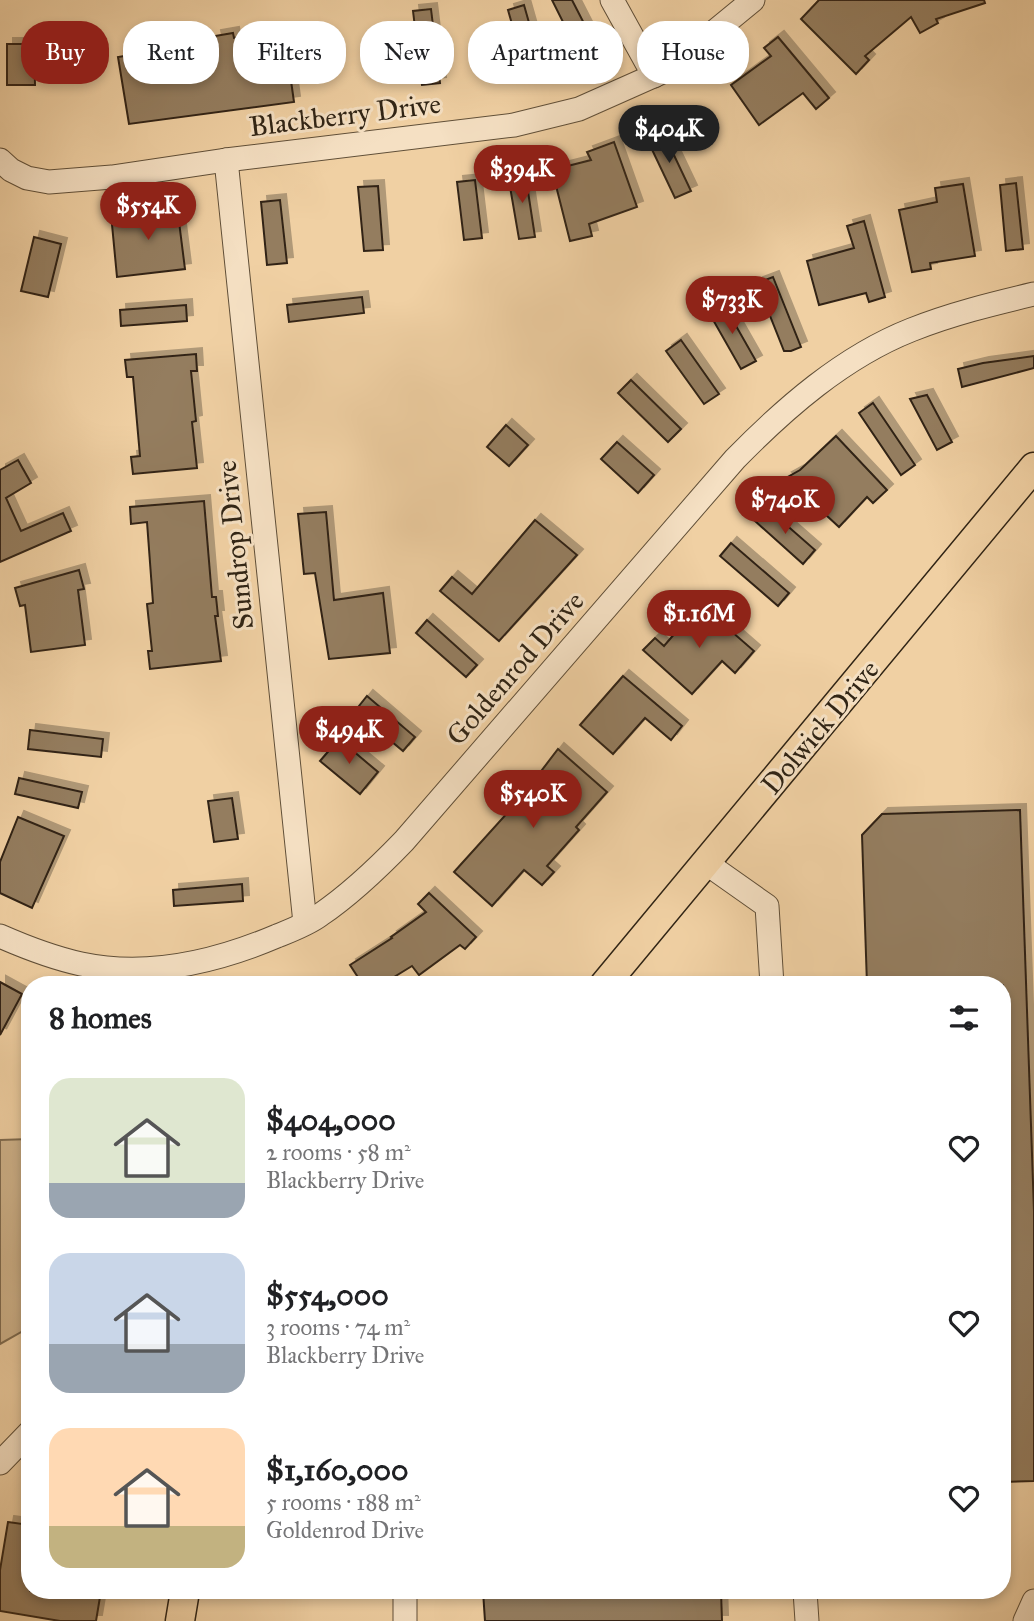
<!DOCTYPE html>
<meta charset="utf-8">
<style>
:root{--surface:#fff;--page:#f2f2f2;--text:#202124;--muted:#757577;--accent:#8f2418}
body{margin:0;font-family:"IM FELL Great Primer",serif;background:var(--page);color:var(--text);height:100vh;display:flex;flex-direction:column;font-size:26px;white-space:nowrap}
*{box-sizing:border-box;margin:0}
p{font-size:23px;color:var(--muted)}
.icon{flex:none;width:38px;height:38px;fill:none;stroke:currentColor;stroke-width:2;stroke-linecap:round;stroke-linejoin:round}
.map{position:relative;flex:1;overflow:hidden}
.side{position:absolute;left:21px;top:976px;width:990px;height:623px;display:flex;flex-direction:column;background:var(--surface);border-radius:28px;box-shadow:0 4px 10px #0003}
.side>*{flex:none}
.guide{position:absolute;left:21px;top:21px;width:992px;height:63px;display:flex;gap:14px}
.price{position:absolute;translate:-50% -60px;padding:0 16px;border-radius:24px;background:var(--accent);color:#fff;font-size:23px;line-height:46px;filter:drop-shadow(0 2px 4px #0008)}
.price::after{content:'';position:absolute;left:50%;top:42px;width:21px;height:16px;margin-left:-10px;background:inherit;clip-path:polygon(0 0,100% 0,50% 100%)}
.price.active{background:#222;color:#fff}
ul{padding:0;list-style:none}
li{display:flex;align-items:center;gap:21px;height:175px;padding:0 28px}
li span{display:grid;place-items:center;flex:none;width:196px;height:140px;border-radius:21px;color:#555}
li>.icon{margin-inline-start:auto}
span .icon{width:84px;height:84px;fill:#fffc;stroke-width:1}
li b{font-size:30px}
h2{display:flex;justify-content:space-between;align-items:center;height:84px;padding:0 28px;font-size:30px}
.tag{padding:0 24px;border-radius:28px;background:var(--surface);box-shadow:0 4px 10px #0003;font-size:24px;line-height:63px}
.tag.active{background:var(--accent);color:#fff}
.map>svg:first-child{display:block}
.green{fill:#cfb38b;stroke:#806c50;stroke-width:2}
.building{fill:#947d5f;stroke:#302415;stroke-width:2;filter:url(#shadow)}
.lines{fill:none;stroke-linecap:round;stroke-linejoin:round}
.minor-casing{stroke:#604f38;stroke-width:25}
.major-casing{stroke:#302415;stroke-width:31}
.minor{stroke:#f5e0c3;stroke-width:23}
.major{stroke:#f0d0a3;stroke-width:28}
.labels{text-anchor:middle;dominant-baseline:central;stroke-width:6;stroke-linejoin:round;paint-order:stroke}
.street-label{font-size:28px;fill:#302415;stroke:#f5e0c3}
</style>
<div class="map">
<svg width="1034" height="1621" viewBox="0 0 1034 1621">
<defs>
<filter id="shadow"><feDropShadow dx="6" dy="-6" stdDeviation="0" flood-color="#0004"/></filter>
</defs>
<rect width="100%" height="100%" fill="#f0d0a3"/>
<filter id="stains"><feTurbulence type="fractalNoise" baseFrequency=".00286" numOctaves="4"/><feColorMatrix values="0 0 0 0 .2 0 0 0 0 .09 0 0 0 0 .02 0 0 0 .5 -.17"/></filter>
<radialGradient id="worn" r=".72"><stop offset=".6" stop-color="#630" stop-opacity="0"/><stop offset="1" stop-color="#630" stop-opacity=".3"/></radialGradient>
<!-- green -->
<polygon class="green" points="30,1139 30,1327 0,1344 0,1140"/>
<!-- building -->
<g class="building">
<polygon points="552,0 572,0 591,37 574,44"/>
<polygon points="819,0 984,0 985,3 936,19 938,23 920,33 911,17 865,56 869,60 856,74 801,19"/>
<polygon points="524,5 541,65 525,70 508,10"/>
<polygon points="431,9 440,83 422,85 413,11"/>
<polygon points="284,31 294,102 129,124 118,57 137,54 141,75 173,71 171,52 217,45 215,36 233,33 234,38"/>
<polygon points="778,37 829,98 816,109 803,93 759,125 731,85 771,56 764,48"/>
<polygon points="7,44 34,44 35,85 7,85"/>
<polygon points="663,132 691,191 675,198 647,139"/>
<polygon points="614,142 637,207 589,224 592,236 570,241 552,170 591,160 587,152"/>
<polygon points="525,172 535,237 519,239 508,175"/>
<polygon points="475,180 482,238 464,240 457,182"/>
<polygon points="1016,183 1023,249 1006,251 1000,185"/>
<polygon points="963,184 975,256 930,263 931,269 912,272 899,210 937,202 935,188"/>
<polygon points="378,186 383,250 364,251 358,187"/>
<polygon points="280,200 287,263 267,265 261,202"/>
<polygon points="177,206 185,269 117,277 111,214"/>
<polygon points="864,221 885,297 869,302 866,293 819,305 807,261 854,248 847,226"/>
<polygon points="34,237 61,244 48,297 21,291"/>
<polygon points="773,277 801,347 791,351 784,351 757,283"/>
<polygon points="362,297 364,313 289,322 287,305"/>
<polygon points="723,303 756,361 741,369 708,311"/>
<polygon points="186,305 187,321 121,326 120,310"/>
<polygon points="681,340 719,394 704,404 666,351"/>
<polygon points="196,354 197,371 191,371 196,421 192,422 197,468 133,474 131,457 140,456 133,377 127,377 125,360"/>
<polygon points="1034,356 1034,368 962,387 958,369 983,363"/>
<polygon points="631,380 681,429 668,442 618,393"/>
<polygon points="927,395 952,442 937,450 910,399"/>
<polygon points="873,403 915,465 901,475 859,413"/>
<polygon points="506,425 528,445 509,466 487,447"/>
<polygon points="836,436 887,490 873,503 867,497 839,527 786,478 800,470"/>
<polygon points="617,442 654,475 638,493 601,459"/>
<polygon points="18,460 31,483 6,498 21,531 63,513 71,531 0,562 0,470"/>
<polygon points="204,501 212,597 216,597 218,616 215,616 221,661 150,669 148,651 152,651 147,604 153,603 147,522 131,524 130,507"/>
<polygon points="767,508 815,550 803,564 755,521"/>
<polygon points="326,512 334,600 383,593 390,653 329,659 315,573 304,574 298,514"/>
<polygon points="535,520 577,555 499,641 440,591 452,577 472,594"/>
<polygon points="731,543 789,593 778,606 720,556"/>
<polygon points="79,570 84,589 78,590 85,645 31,652 25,605 20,606 15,588"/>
<polygon points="700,604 754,651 735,673 722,661 692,694 643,650 655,638 664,646"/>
<polygon points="427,620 477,665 466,677 416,633"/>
<polygon points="623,676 682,726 671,740 645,718 613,754 580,725"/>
<polygon points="367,696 415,737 403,751 355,711"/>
<polygon points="30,730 103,739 101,757 28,749"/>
<polygon points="339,739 378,772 360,794 320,761"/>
<polygon points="558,749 607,792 576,827 579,830 547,866 554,872 542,885 524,870 492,906 454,872 519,800"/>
<polygon points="19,778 82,792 78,808 15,794"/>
<polygon points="232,798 238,839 214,842 208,801"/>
<polygon points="1020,810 1034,1211 1034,1481 1003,1482 1003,985 867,985 862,835 882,814"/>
<polygon points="18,817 64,836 32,908 0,893 0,862"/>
<polygon points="242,884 243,901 174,906 173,890"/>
<polygon points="429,893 476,937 465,949 460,945 419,975 412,966 381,985 363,985 350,965 392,938 391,937 426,912 418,904"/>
<polygon points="0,982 22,994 0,1035"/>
<polygon points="8,1522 30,1525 30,1591 101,1591 96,1621 60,1621 0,1611 0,1570"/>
<polygon points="483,1591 721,1591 722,1621 485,1621"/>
</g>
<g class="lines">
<!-- minor casing -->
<g class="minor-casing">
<g id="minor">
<polyline points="612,0 654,76"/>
<polyline points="0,160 11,170 27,178 49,182 112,177 226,160 514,125 579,109 669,69 753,0"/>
<polyline points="226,160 305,923"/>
<polyline points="706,863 767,906 772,985"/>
<path d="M0,936C25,947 54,958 81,964C147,978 216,962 277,936C292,930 308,924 320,915C351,894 378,868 404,841L735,459C785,408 843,357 911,330C951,314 992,304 1034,294"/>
<polyline points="0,1463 30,1432"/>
<polyline points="405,1591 405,1621"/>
<polyline points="805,1591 807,1621"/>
<polyline points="1025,1621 1034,1601"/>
</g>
</g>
<!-- major casing -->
<g class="major-casing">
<g id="major">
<polyline points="604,985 1034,467"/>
<polyline points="180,1621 185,1591"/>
</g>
</g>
<!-- minor -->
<use href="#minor" class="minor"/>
<!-- major -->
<use href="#major" class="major"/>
</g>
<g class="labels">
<!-- street labels -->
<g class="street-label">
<text transform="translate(345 115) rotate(-7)">Blackberry Drive</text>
<text transform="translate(235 545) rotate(-96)">Sundrop Drive</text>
<text transform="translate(515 668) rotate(-49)">Goldenrod Drive</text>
<text transform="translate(820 727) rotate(-50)">Dolwick Drive</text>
</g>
</g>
<rect width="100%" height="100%" filter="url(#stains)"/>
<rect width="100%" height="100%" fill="url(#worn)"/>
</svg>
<b class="price active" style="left:669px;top:165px">$404K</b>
<b class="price" style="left:522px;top:205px">$394K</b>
<b class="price" style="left:148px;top:242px">$554K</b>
<b class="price" style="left:732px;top:336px">$733K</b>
<b class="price" style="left:785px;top:536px">$740K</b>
<b class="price" style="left:699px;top:650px">$1.16M</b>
<b class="price" style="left:349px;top:766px">$494K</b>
<b class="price" style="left:533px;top:830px">$540K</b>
<div class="guide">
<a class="tag active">Buy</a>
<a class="tag">Rent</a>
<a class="tag">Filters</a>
<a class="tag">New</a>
<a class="tag">Apartment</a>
<a class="tag">House</a>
</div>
<section class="side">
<h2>8 homes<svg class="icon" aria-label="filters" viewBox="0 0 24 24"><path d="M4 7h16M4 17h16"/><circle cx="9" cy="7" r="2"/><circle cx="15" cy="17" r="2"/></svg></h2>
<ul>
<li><span style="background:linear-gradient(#dfe7d0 75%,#9aa5b1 0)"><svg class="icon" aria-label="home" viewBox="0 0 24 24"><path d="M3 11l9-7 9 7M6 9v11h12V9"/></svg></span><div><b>$404,000</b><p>2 rooms · 58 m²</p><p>Blackberry Drive</p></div><svg class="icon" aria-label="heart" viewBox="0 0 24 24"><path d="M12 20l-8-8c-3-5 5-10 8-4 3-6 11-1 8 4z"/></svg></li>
<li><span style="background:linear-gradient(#c9d6e8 65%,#9aa5b1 0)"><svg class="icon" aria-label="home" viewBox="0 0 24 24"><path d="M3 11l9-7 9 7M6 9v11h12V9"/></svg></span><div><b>$554,000</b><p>3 rooms · 74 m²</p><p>Blackberry Drive</p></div><svg class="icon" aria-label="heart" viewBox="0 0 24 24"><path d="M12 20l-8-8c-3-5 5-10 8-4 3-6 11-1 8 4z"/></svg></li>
<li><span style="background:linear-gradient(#ffd9b3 70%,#c2b280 0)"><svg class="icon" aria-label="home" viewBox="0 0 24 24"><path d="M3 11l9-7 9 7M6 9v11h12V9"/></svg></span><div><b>$1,160,000</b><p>5 rooms · 188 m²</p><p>Goldenrod Drive</p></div><svg class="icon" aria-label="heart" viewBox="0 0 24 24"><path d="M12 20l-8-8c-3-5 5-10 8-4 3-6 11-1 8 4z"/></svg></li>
</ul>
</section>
</div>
